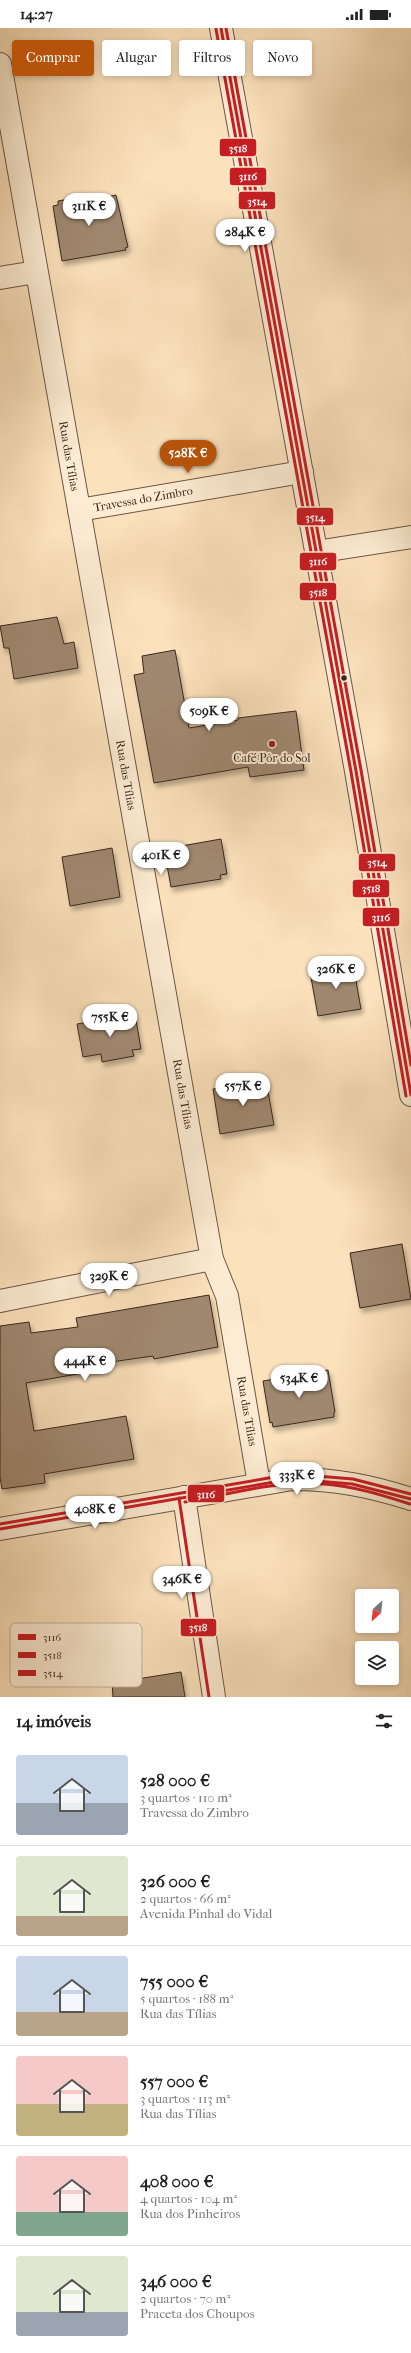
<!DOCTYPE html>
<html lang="pt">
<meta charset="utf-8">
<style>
:root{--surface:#fff;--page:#f2f2f2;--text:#222;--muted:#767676;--line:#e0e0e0;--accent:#b45309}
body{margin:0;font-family:"IM FELL French Canon",serif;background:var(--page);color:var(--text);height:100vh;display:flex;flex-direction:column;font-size:15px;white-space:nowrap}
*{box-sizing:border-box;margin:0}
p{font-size:13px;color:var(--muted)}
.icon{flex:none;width:22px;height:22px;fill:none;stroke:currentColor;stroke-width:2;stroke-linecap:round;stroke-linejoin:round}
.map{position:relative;height:1669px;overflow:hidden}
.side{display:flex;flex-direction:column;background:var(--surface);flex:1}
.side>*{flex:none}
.banner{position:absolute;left:12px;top:12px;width:387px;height:36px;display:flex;gap:8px}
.needle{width:26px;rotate:207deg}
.controls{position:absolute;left:355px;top:1561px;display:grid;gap:8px}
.controls a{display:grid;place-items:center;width:44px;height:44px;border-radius:4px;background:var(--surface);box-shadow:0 2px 6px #0003;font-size:20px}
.price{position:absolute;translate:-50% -34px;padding:0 9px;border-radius:14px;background:#fff;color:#222;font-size:13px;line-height:26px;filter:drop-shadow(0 1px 2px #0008)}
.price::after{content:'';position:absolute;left:50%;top:24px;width:12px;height:9px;margin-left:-6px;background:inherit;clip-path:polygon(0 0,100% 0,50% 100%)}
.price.current{background:var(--accent);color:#fff}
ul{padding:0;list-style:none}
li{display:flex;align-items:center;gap:12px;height:100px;padding:0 16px}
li+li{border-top:1px solid var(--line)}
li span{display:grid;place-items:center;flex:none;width:112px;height:80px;border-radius:4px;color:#555}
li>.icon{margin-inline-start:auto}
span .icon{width:48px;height:48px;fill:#fffc;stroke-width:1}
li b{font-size:17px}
h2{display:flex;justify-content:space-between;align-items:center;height:48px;padding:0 16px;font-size:17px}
.pill{padding:0 14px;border-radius:4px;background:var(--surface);box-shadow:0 2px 6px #0003;font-size:14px;line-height:36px}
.pill.current{background:var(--accent);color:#fff}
.status{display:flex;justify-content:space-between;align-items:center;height:28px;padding:0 20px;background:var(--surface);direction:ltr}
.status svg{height:11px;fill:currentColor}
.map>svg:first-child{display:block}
.building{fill:#a08870;stroke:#3d281d;filter:url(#shadow)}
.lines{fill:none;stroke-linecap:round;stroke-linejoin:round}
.minor-casing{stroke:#6c5645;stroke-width:24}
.minor{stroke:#fcecd3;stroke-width:22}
.bus-1-casing{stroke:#fcecd3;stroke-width:6}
.bus-2-casing{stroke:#fcecd3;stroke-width:6}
.bus-3-casing{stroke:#fcecd3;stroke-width:6}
.bus-1{stroke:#c61d23;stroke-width:3}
.bus-2{stroke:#c61d23;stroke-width:3}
.bus-3{stroke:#c61d23;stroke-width:3}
.bus-dot{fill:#3d281d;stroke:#fcecd3;stroke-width:1.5}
.poi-dot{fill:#8f2418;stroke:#fcecd3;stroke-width:1.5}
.labels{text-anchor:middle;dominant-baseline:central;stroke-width:4;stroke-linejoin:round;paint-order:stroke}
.street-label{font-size:12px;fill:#3d281d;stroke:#fcecd3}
.poi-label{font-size:12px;fill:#3d281d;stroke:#fcecd3}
.key{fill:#fcecd3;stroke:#c3b19c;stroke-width:1}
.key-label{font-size:11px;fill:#3d281d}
.line-badge{stroke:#fcecd3;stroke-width:1.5}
.badge-label{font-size:11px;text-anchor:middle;font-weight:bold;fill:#fff}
</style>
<div class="status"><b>14:27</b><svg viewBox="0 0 49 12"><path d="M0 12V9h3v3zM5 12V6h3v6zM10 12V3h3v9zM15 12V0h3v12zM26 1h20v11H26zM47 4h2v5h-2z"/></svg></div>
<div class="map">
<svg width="411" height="1669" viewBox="0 0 411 1669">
<defs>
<filter id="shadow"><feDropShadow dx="2.5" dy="4.5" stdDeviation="2" flood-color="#0004"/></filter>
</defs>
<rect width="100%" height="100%" fill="#fbe1bc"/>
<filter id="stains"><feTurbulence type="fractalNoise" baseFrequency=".005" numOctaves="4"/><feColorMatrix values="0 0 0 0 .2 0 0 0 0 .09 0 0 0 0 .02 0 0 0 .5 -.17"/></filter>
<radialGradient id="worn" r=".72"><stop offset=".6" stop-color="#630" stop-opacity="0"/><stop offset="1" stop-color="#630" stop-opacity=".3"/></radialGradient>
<!-- building -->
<g class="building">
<polygon points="96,166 97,171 116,167 128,219 125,220 126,222 62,233 53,178 58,177 58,173"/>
<polygon points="57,589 64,616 74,614 78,640 14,651 9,620 4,620 0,598"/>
<polygon points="175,622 189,700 238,692 238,690 296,683 304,742 250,749 248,739 154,755 134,647 144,645 142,628"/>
<polygon points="221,811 227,846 220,847 221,851 171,859 164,821"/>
<polygon points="112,820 120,869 70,878 62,829"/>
<polygon points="353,936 361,981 318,988 310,944"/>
<polygon points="135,986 141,1021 132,1022 134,1028 102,1034 101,1026 83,1029 77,996"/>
<polygon points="266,1052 274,1097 220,1106 213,1061"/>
<polygon points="402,1216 411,1271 360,1280 350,1225"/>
<polygon points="209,1267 218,1319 154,1331 153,1328 104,1335 106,1341 26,1355 34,1403 126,1388 134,1431 44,1446 45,1455 2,1461 0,1449 0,1298 29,1294 31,1305 78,1299 76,1290"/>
<polygon points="328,1342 335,1384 334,1384 334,1389 273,1399 272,1394 270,1395 263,1353"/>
<polygon points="181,1644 185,1669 113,1669 112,1655"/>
</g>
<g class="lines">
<!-- minor casing -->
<g class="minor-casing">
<g id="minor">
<polyline points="221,0 356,743 411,1067"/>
<polyline points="0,36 212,1231 227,1268 259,1456"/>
<polyline points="0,250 36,244"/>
<polyline points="79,482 302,444"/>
<polyline points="316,524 411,509"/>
<polyline points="0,1273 212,1231"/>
<polyline points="184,1469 214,1669"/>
<path d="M0,1501L292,1451C335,1451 370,1458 411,1471"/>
</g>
</g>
<!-- minor -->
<use href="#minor" class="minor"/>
<!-- bus-1 casing -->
<g class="bus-1-casing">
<g id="bus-1">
<polyline points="221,0 356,743 411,1067"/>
<polyline points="0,1501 292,1451 352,1456 411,1471"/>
</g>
</g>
<!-- bus-2 casing -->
<g class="bus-2-casing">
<g id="bus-2">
<polyline points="216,1 351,744 406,1068"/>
<polyline points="179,1470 209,1669"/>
<path d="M185,1474C230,1466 277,1452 324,1456C353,1458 382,1467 410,1476"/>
</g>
</g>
<!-- bus-3 casing -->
<g class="bus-3-casing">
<g id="bus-3">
<polyline points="226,0 361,742 411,1037"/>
<polyline points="0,1496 292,1446 353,1451 411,1466"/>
</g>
</g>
<!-- bus-1 -->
<use href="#bus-1" class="bus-1"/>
<!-- bus-2 -->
<use href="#bus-2" class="bus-2"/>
<!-- bus-3 -->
<use href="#bus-3" class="bus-3"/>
</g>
<!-- markers -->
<circle class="bus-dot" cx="344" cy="650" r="3.5"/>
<circle class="poi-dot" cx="272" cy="716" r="4"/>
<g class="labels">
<!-- street labels -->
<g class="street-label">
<text transform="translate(69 428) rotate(80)">Rua das Tílias</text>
<text transform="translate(143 471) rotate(-10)">Travessa do Zimbro</text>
<text transform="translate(126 747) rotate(80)">Rua das Tílias</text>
<text transform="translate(183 1066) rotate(80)">Rua das Tílias</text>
<text transform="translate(247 1383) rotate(80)">Rua das Tílias</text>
</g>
<!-- poi labels -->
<g class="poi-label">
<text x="272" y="730">Café Pôr do Sol</text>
</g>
</g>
<!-- legend -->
<rect x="10" y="1595" width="132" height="64" rx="6" class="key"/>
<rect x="18" y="1606" width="18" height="6" fill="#c61d23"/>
<rect x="18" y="1624" width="18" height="6" fill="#c61d23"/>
<rect x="18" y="1642" width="18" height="6" fill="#c61d23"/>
<g class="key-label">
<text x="43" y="1613">3116</text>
<text x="43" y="1631">3518</text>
<text x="43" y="1649">3514</text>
</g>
<g class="line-badge">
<rect x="219" y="110" width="38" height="19" rx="4" fill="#c61d23"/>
<rect x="229" y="139" width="38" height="19" rx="4" fill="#c61d23"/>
<rect x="238" y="163" width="38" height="19" rx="4" fill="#c61d23"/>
<rect x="296" y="479" width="38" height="19" rx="4" fill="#c61d23"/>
<rect x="299" y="524" width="38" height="19" rx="4" fill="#c61d23"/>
<rect x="299" y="554" width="38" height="19" rx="4" fill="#c61d23"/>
<rect x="358" y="825" width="38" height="19" rx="4" fill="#c61d23"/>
<rect x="352" y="851" width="38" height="19" rx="4" fill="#c61d23"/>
<rect x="362" y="879" width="38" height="20" rx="4" fill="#c61d23"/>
<rect x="187" y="1456" width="38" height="19" rx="4" fill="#c61d23"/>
<rect x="180" y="1590" width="37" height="19" rx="4" fill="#c61d23"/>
</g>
<g class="badge-label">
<text x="238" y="124">3518</text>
<text x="248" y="152">3116</text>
<text x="257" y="177">3514</text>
<text x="315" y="493">3514</text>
<text x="318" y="537">3116</text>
<text x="318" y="568">3518</text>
<text x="377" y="838">3514</text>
<text x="371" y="864">3518</text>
<text x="381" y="893">3116</text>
<text x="206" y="1470">3116</text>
<text x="198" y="1603">3518</text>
</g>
<rect width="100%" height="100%" filter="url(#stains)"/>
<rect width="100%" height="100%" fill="url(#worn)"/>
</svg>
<div class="controls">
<a><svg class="needle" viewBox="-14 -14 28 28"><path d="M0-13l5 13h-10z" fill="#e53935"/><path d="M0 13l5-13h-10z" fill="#767676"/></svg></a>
<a><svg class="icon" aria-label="layers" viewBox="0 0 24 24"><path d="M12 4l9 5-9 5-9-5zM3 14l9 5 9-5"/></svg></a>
</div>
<b class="price" style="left:89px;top:199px">311K €</b>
<b class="price" style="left:245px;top:225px">284K €</b>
<b class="price current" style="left:188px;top:446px">528K €</b>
<b class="price" style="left:209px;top:704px">509K €</b>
<b class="price" style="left:161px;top:848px">401K €</b>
<b class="price" style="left:336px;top:962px">326K €</b>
<b class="price" style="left:110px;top:1010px">755K €</b>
<b class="price" style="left:243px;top:1079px">557K €</b>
<b class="price" style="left:109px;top:1269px">329K €</b>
<b class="price" style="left:85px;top:1354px">444K €</b>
<b class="price" style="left:299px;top:1371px">534K €</b>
<b class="price" style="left:297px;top:1468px">333K €</b>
<b class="price" style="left:95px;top:1502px">408K €</b>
<b class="price" style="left:182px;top:1572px">346K €</b>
<div class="banner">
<a class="pill current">Comprar</a>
<a class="pill">Alugar</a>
<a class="pill">Filtros</a>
<a class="pill">Novo</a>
</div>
</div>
<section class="side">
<h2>14 imóveis<svg class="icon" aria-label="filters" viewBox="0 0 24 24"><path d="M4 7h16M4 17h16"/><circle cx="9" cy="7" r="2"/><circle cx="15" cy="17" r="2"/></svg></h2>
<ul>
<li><span style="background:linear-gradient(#c9d6e8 60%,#9aa5b1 0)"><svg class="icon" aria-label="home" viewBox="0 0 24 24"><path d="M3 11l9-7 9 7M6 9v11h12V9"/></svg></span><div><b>528 000 €</b><p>3 quartos · 110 m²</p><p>Travessa do Zimbro</p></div></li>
<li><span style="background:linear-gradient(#dfe7d0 75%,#b9a48a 0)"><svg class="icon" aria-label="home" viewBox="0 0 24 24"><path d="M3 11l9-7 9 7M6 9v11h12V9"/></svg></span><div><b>326 000 €</b><p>2 quartos · 66 m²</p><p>Avenida Pinhal do Vidal</p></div></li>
<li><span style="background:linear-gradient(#c9d6e8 70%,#b9a48a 0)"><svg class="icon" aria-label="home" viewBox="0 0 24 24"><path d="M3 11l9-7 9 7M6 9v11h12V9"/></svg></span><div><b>755 000 €</b><p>5 quartos · 188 m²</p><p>Rua das Tílias</p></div></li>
<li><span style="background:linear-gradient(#f6c9c9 60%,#c2b280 0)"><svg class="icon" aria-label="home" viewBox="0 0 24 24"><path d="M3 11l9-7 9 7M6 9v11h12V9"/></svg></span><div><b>557 000 €</b><p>3 quartos · 113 m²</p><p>Rua das Tílias</p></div></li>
<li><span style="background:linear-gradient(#f6c9c9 70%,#7fa58c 0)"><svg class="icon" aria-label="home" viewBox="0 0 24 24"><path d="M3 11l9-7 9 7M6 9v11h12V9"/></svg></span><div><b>408 000 €</b><p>4 quartos · 104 m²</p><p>Rua dos Pinheiros</p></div></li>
<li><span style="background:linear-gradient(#dfe7d0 70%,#9aa5b1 0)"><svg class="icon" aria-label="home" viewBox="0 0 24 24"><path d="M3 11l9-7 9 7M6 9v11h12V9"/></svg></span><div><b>346 000 €</b><p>2 quartos · 70 m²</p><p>Praceta dos Choupos</p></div></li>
</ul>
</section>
